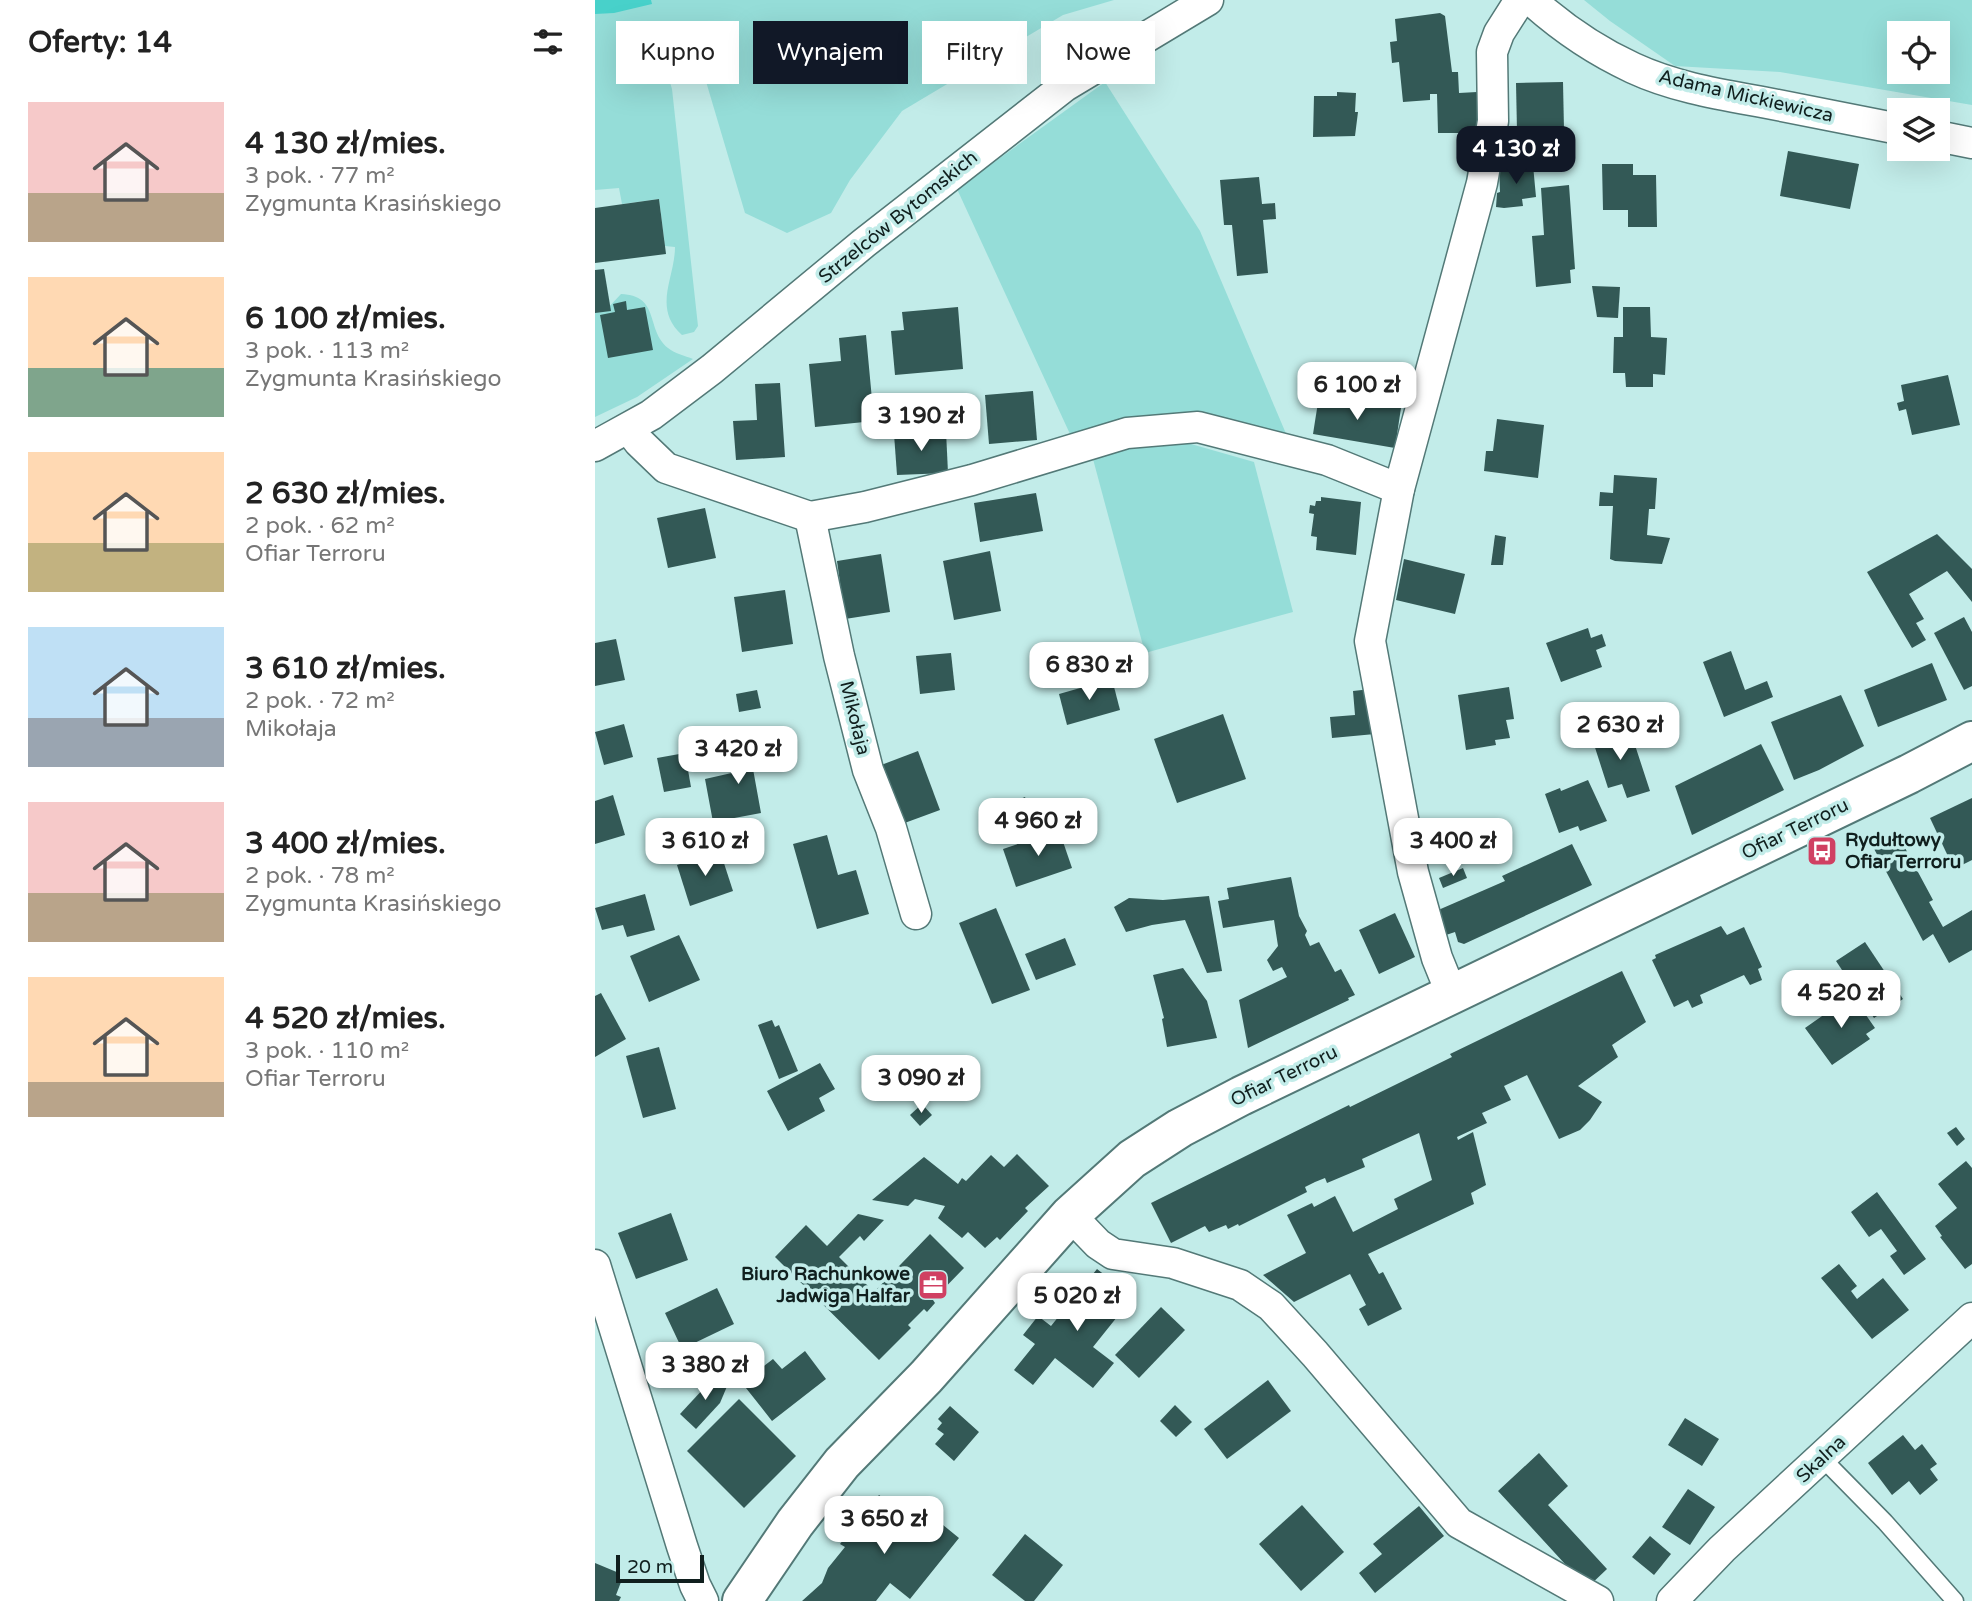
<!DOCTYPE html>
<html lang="pl">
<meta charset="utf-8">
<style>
:root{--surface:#fff;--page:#f6f6f6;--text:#222;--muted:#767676;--accent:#111827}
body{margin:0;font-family:"Varela Round",sans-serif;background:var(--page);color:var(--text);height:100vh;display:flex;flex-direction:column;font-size:26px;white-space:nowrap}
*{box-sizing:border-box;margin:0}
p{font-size:23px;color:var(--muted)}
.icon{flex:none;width:38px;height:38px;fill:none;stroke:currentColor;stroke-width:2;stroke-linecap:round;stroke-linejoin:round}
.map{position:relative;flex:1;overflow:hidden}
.details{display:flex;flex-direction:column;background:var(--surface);width:595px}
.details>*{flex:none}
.banner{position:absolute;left:21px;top:21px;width:665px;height:63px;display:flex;gap:14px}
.fabs{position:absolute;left:1292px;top:21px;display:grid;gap:14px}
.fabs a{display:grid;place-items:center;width:63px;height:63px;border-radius:0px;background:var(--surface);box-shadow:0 7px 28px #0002;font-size:35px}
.scale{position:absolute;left:21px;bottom:18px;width:88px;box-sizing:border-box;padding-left:7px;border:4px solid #101f1e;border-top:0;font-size:19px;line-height:24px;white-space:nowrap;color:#101f1e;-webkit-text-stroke:5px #c2ece9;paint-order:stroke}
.price{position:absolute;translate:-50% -60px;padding:0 16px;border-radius:14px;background:#fff;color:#222;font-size:23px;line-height:46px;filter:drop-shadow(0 2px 4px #0008)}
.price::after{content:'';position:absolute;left:50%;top:42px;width:21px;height:16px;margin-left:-10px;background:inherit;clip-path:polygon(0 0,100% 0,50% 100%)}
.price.selected{background:var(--accent);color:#fff}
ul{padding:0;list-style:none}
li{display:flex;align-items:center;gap:21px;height:175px;padding:0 28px}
li span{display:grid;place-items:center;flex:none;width:196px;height:140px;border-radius:0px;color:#555}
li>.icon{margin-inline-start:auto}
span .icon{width:84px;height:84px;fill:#fffc;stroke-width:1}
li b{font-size:30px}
h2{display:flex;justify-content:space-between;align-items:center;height:84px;padding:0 28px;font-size:30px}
.chip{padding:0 24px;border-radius:0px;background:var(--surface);box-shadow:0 7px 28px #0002;font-size:24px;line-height:63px}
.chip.selected{background:var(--accent);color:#fff}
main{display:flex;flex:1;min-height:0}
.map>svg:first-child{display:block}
.green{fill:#95ddd8;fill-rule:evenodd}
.water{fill:#48d1ca}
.building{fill:#335956}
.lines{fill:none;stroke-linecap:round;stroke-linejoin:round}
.service-casing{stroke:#537977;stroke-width:19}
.minor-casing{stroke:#537977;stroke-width:33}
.tertiary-casing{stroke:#537977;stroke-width:42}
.service{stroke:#fff;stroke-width:16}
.minor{stroke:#fff;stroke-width:30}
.tertiary{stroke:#fff;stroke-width:38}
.labels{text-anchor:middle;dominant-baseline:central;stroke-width:7;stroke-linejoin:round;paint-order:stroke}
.street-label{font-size:19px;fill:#101f1e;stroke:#c2ece9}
.poi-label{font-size:19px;font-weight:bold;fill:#101f1e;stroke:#c2ece9;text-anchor:start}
</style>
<main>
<section class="details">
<h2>Oferty: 14<svg class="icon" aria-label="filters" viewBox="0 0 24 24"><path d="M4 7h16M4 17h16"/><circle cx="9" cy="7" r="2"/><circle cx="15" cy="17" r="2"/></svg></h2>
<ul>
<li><span style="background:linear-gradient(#f6c9c9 65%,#b9a48a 0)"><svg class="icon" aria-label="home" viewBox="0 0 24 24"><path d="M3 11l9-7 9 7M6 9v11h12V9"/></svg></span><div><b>4 130 zł/mies.</b><p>3 pok. · 77 m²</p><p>Zygmunta Krasińskiego</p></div></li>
<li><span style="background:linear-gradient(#ffd9b3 65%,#7fa58c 0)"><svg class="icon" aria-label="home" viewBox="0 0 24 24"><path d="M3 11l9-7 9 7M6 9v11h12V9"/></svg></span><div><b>6 100 zł/mies.</b><p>3 pok. · 113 m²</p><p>Zygmunta Krasińskiego</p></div></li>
<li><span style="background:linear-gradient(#ffd9b3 65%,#c2b280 0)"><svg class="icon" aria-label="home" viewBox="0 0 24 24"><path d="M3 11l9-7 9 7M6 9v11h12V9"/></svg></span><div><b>2 630 zł/mies.</b><p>2 pok. · 62 m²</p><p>Ofiar Terroru</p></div></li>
<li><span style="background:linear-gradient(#bfe0f5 65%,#9aa5b1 0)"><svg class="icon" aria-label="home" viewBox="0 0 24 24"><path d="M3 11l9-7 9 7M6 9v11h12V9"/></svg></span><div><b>3 610 zł/mies.</b><p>2 pok. · 72 m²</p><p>Mikołaja</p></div></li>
<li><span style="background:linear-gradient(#f6c9c9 65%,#b9a48a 0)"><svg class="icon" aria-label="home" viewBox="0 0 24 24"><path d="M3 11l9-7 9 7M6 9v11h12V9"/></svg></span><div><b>3 400 zł/mies.</b><p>2 pok. · 78 m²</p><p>Zygmunta Krasińskiego</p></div></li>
<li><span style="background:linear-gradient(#ffd9b3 75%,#b9a48a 0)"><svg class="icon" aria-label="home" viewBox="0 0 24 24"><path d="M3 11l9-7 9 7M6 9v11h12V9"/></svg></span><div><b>4 520 zł/mies.</b><p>3 pok. · 110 m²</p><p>Ofiar Terroru</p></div></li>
</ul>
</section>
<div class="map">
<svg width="1377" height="1601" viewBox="0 0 1377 1601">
<rect width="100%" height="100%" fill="#c2ece9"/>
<!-- green -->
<g class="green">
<path d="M0,0H519L468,15L307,111L255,180L236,213L192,233L150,213L107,68L72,73L77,89L103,326L99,332L87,335C57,308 80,278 80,247L70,246L64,199L27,204L24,188L0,190Z"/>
<path d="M989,0H1377V105L1185,72L1080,66L1015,21ZM1304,33H1342V72H1304Z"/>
<polygon points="510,82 605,231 695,443 487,440 475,434 362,189"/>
<path d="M26,294C66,296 50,329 73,348C79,353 90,356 98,359L42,397L0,417V312L12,309Z"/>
<polygon points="575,438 659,462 698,612 550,653 498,459 523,450"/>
</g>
<!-- water -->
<polygon class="water" points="0,0 56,0 57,4 19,13 0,14"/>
<!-- building -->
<g class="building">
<polygon points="845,13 850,16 857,72 863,72 864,93 882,92 883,133 843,133 842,94 835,94 835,100 808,102 804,62 797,63 795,42 802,41 800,19"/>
<polygon points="968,82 969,130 922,131 921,83"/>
<polygon points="742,92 761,93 760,112 763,112 760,136 718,137 719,96 742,96"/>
<polygon points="1193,151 1264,164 1255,209 1185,196"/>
<polygon points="1007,164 1038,164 1038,175 1061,175 1062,227 1033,227 1033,210 1008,210"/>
<polygon points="938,165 941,197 927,199 928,206 909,208 901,207 902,193 905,192 904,168"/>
<polygon points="664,177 667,204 680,203 681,219 668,220 673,273 642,276 637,225 629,225 625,180"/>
<polygon points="974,185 980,269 975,270 976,283 941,287 937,236 949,235 946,188"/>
<polygon points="64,199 71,254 0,263 0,208"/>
<polygon points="9,269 16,311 0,313 0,270"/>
<polygon points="997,286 1025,287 1023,318 1002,317"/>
<polygon points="31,301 32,310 50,307 58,350 13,358 5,315 20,312 18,304"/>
<polygon points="363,307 368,369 300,375 296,331 309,330 307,312"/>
<polygon points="1028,307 1055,307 1056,337 1072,338 1070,375 1058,374 1058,387 1031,387 1030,373 1018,373 1019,337 1028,337"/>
<polygon points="271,335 279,421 220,427 214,364 246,361 244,338"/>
<polygon points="1353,375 1365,425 1317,435 1311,409 1304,411 1302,403 1309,401 1306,385"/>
<polygon points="185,383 190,457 141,460 138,421 162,420 160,384"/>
<polygon points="438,391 442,440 394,444 390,395"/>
<polygon points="724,396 806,408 800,448 718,434"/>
<polygon points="902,419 949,425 943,478 889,471 891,451 898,451"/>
<polygon points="351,431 353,473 302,475 299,434"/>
<polygon points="1019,475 1062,478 1060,509 1054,509 1052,535 1075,538 1067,564 1020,561 1015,559 1018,506 1004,506 1005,492 1018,493"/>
<polygon points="441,493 448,531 385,542 379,503"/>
<polygon points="726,497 766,502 761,555 721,550 722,537 716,536 719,514 714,513 715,505 720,506 721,501 726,501"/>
<polygon points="110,508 121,558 73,568 62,518"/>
<polygon points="1342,534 1377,569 1377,602 1352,571 1314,594 1329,619 1321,623 1331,640 1317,648 1272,572"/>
<polygon points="900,535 911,537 908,565 896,565"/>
<polygon points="395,551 406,611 359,620 348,561"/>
<polygon points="286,554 295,612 250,619 242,561"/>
<polygon points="809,559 870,574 860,614 801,600"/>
<polygon points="190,590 198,644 147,652 139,597"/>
<polygon points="1369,617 1377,632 1377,686 1369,690 1339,633"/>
<polygon points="993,628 996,638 1007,634 1011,646 1001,650 1007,667 966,682 951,643"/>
<polygon points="21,639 30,680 0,686 0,643"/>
<polygon points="1136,651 1150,690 1172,681 1178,697 1129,717 1108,662"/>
<polygon points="356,653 360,690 325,694 321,656"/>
<polygon points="1337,663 1352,700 1283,727 1269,690"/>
<polygon points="517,679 525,710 472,725 464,694"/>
<polygon points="914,687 919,719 911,720 915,738 900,740 901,745 871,750 863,695"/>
<polygon points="776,689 780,734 737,738 735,717 760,715 758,691"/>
<polygon points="162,690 166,708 144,712 141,694"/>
<polygon points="1246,695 1269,746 1224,770 1199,780 1176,722"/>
<polygon points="628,714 651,779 582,803 559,739"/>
<polygon points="29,724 38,757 9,765 0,732"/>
<polygon points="1021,725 1027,743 1038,739 1055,791 1032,798 1027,784 1013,788 995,732"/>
<polygon points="171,740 175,767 158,769 166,813 118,822 110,779 150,770 145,745"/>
<polygon points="1166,744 1189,790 1097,835 1080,786"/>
<polygon points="323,751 345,810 296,828 273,770"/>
<polygon points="90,753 96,787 69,792 62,758"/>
<polygon points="993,780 1012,821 985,831 983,826 964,833 950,794 965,788 966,791"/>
<polygon points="18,795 30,835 0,844 0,801"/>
<polygon points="430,797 444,835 422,843 414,823 419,821 413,804"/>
<polygon points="1377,798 1377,860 1359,869 1335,818"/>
<polygon points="464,830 477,868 421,887 408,849"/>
<polygon points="1302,833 1338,900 1334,902 1348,927 1377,910 1377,950 1354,963 1338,934 1328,941 1277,845"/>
<polygon points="232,835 243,875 261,870 274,914 222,929 198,844"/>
<polygon points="977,844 997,885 869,944 863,942 860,932 848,936 841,911 910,881 907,876"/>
<polygon points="125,851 138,891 95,906 82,865"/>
<polygon points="868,868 872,878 848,888 844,878"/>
<polygon points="696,877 704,916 712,931 710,935 715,946 724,942 740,972 746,969 760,995 753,998 754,1000 653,1048 644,1000 692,977 687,967 678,971 672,960 683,946 679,920 628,928 623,901 634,899 632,888"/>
<polygon points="50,894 60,930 32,937 28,925 7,930 0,908"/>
<polygon points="614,896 627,971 612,973 590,920 557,925 531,932 519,907 534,898 568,900"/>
<polygon points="401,908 435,990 397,1004 364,923"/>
<polygon points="800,913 820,957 784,974 764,930"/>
<polygon points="1126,926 1132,935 1149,927 1167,967 1163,969 1167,980 1155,985 1149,975 1105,995 1108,1003 1097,1008 1093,1000 1079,1007 1057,960 1061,958 1060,955"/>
<polygon points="84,935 105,980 54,1002 35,956"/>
<polygon points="470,938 481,965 441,980 430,954"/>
<polygon points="1270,942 1308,999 1279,1018 1241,961"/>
<polygon points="588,968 612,1001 622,1038 572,1047 567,1019 569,1018 558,975"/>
<polygon points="1027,971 1051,1022 1017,1045 1023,1057 983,1086 1007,1102 995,1120 985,1130 964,1139 932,1075 909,1086 916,1100 887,1113 892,1123 862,1137 863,1140 878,1132 891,1185 876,1193 879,1204 773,1254 784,1274 788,1272 807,1309 773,1326 764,1309 771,1305 755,1274 699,1302 668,1275 711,1253 692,1215 717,1203 719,1207 740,1196 758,1232 803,1209 799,1199 837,1180 824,1133 767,1159 770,1167 732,1183 730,1178 720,1182 710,1187 712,1192 644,1226 643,1224 633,1229 631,1225 614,1232 610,1226 576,1243 556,1203 754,1105 755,1107 857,1057 855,1054"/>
<polygon points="6,993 31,1039 0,1057 0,996"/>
<polygon points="1257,995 1280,1028 1271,1034 1275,1039 1237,1065 1210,1028"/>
<polygon points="177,1020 180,1027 184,1025 203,1071 184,1079 163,1025"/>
<polygon points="64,1047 81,1109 48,1118 31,1056"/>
<polygon points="225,1063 240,1089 224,1098 230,1111 193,1131 172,1091"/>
<polygon points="327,1104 337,1115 325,1126 315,1115"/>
<polygon points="1361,1127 1370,1139 1362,1146 1352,1133"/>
<polygon points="422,1154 454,1186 430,1208 433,1211 405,1240 402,1237 390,1248 373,1232 367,1238 343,1218 350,1206 320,1199 313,1206 277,1200 329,1157 363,1184 367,1178 371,1181 396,1155 409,1167"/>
<polygon points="1371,1161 1377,1168 1377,1264 1370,1269 1345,1237 1347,1236 1340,1226 1362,1208 1343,1184"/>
<polygon points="1282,1192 1331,1259 1309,1275 1295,1256 1302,1251 1286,1229 1274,1237 1256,1212"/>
<polygon points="76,1213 93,1260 41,1279 23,1233"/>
<polygon points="263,1214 289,1220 269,1241 265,1236 244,1257 279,1292 335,1234 369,1268 338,1300 340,1303 332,1312 329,1309 313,1325 316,1328 284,1360 180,1257 211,1225 232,1246"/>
<polygon points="1244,1264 1262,1286 1256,1291 1262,1299 1288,1278 1314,1310 1277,1339 1226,1278"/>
<polygon points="502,1269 538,1297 498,1347 519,1363 498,1388 460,1358 438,1385 419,1370 440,1344 428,1335 443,1316 456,1326"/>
<polygon points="122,1288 139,1324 87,1349 70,1313"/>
<polygon points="566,1307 590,1330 544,1378 520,1355"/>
<polygon points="210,1351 231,1379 177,1421 147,1383 178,1359 187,1369"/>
<polygon points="122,1374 133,1384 125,1403 101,1429 85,1414"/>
<polygon points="673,1380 696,1411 632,1459 609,1429"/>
<polygon points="144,1399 201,1456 149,1508 92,1451"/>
<polygon points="580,1405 597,1422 581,1437 565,1421"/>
<polygon points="355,1406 384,1432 359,1461 340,1444 349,1434 342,1429 347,1423 343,1419"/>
<polygon points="1090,1418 1124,1439 1107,1466 1073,1445"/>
<polygon points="1308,1435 1320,1450 1327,1444 1342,1464 1335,1469 1343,1480 1325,1495 1314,1481 1297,1495 1273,1463"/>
<polygon points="944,1453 973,1486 953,1505 1012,1569 992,1588 903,1491"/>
<polygon points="1093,1489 1120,1507 1095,1545 1067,1527"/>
<polygon points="284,1495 327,1528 337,1516 364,1538 315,1599 295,1583 281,1601 207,1601 227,1583 233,1568 250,1547 245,1544"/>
<polygon points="707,1505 749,1552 706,1591 664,1544"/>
<polygon points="824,1506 849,1536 780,1593 764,1573 787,1554 778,1544"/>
<polygon points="430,1534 468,1565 439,1601 430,1601 397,1575"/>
<polygon points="1055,1536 1076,1554 1059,1575 1037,1557"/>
<polygon points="0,1563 24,1573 21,1580 26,1582 21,1595 26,1597 24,1601 0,1601"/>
</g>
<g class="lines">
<!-- service casing -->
<g class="service-casing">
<polyline id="service" points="1227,1458 1290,1522 1360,1601"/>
</g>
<!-- minor casing -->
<g class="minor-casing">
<g id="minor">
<path d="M936,0C966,27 1001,51 1038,68C1079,87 1123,94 1167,102C1213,111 1258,120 1304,129"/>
<polyline points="1342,136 1377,143"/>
<polyline points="34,429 44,442 71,468 215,517 270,507 377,480 532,433 603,427 732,460 804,489"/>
<polyline points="0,446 56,415 117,369 269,243 470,86 613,0"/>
<polyline points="215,517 244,656 273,770 296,828 321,914"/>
<polyline points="857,995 842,958 818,872 775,641 804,489 887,183 898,121 897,52 904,33 925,0"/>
<polyline points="475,1215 503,1244 518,1254 578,1263 645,1285 676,1306 720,1354 864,1523 1003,1601"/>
<polyline points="0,1265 87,1546 100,1585 108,1601"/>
<polyline points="1077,1601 1127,1549 1377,1318"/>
</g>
</g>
<!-- tertiary casing -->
<g class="tertiary-casing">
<polyline id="tertiary" points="147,1601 200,1523 247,1463 331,1377 475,1215 537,1159 585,1128 646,1096 1314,774 1377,741"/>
</g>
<!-- service -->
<use href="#service" class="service"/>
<!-- minor -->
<use href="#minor" class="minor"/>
<!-- tertiary -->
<use href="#tertiary" class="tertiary"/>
</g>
<!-- icons -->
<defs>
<g id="bus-square" transform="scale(1.575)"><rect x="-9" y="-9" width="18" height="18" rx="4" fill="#d04062" stroke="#c2ece9"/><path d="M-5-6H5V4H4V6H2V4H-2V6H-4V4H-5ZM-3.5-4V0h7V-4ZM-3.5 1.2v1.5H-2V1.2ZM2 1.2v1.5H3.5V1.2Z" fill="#fff"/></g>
<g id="office-square" transform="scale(1.575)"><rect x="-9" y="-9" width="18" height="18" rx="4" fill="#d04062" stroke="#c2ece9"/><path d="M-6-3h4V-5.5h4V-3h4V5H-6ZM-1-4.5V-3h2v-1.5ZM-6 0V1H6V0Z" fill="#fff"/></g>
</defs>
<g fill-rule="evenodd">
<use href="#bus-square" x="1227" y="851"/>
<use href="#office-square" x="338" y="1285"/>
</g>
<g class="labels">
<!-- street labels -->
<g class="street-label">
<text transform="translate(1151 96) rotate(13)">Adama Mickiewicza</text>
<text transform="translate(303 217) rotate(-39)">Strzelców Bytomskich</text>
<text transform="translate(260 718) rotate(76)">Mikołaja</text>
<text transform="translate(1200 829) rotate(-26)">Ofiar Terroru</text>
<text transform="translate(689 1076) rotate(-26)">Ofiar Terroru</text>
<text transform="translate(1226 1459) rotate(-43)">Skalna</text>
</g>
<!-- poi labels -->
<g class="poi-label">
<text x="1250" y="840">Rydułtowy<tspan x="1250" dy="22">Ofiar Terroru</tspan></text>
<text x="315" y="1274" text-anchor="end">Biuro Rachunkowe<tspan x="315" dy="22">Jadwiga Halfar</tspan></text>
</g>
</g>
</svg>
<div class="fabs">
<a><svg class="icon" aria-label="locate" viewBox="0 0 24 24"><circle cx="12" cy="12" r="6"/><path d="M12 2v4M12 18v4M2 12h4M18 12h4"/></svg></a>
<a><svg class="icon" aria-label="layers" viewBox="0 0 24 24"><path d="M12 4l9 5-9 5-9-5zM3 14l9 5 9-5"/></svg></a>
</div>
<div class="scale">20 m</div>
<b class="price selected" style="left:921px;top:186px">4 130 zł</b>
<b class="price" style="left:762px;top:422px">6 100 zł</b>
<b class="price" style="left:326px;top:453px">3 190 zł</b>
<b class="price" style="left:494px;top:702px">6 830 zł</b>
<b class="price" style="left:1025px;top:762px">2 630 zł</b>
<b class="price" style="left:143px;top:786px">3 420 zł</b>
<b class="price" style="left:443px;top:858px">4 960 zł</b>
<b class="price" style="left:110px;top:878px">3 610 zł</b>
<b class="price" style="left:858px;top:878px">3 400 zł</b>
<b class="price" style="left:1246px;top:1030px">4 520 zł</b>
<b class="price" style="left:326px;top:1115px">3 090 zł</b>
<b class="price" style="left:482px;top:1333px">5 020 zł</b>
<b class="price" style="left:110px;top:1402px">3 380 zł</b>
<b class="price" style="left:289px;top:1556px">3 650 zł</b>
<div class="banner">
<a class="chip">Kupno</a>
<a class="chip selected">Wynajem</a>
<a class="chip">Filtry</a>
<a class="chip">Nowe</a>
</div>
</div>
</main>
